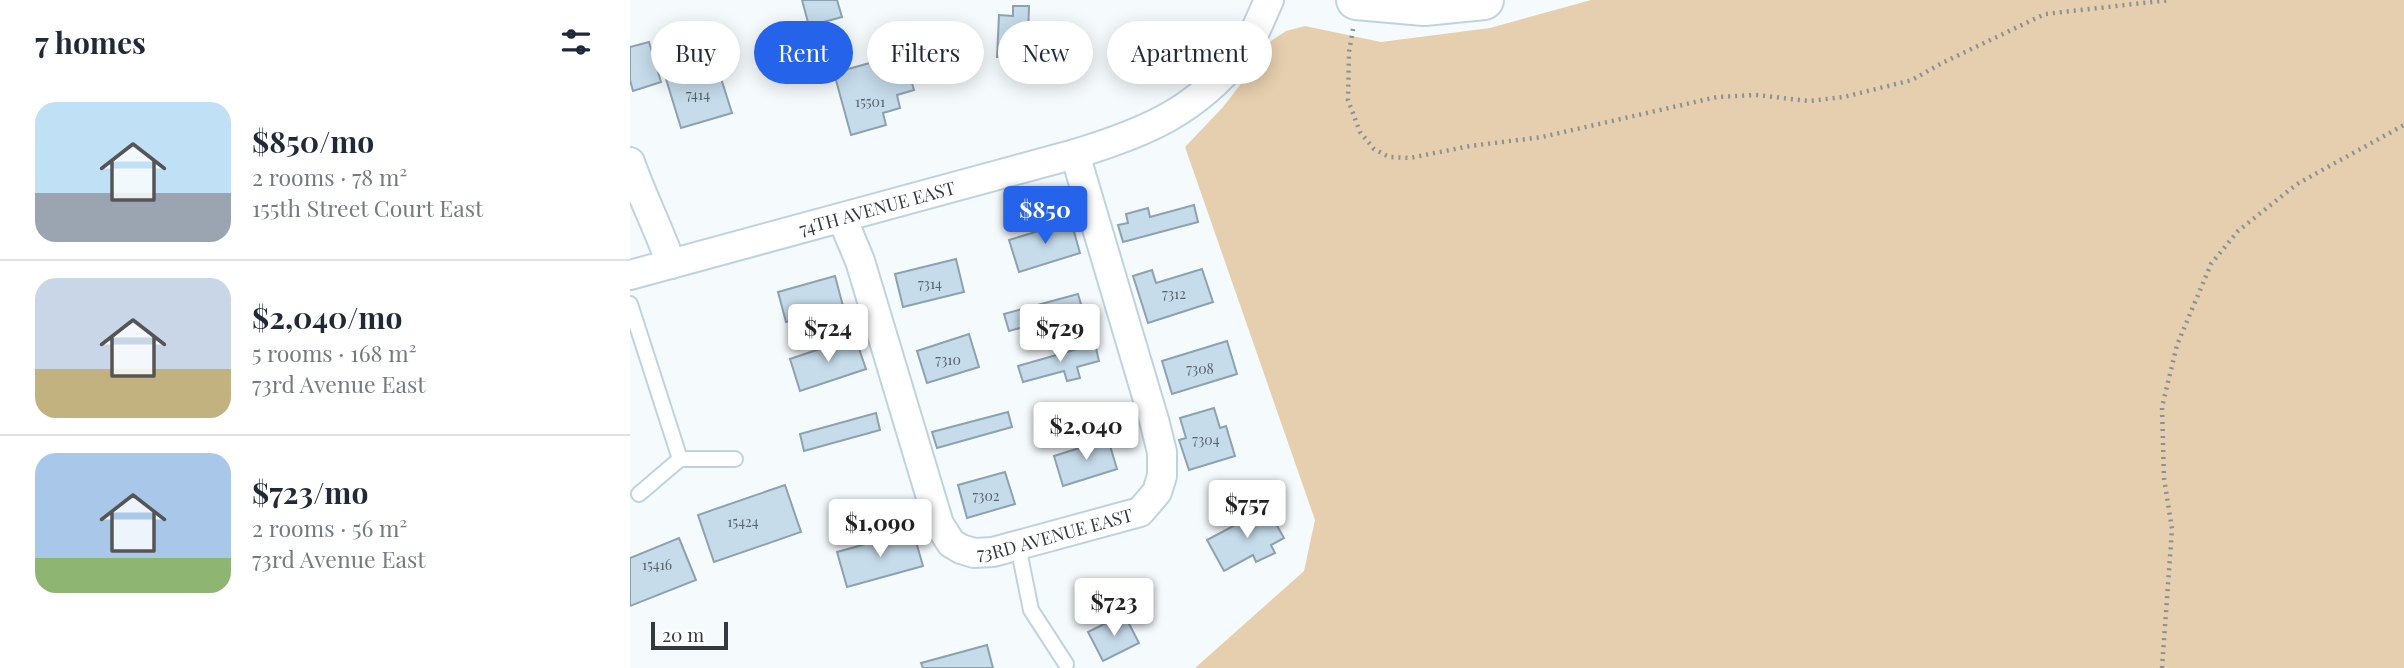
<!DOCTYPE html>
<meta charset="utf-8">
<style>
:root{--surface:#fff;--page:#f2f2f3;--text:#1f2937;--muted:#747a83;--line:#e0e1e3;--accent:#2563eb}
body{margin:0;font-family:"Playfair Display",serif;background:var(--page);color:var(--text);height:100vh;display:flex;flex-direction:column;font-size:26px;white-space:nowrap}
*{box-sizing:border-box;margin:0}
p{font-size:23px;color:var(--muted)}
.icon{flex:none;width:38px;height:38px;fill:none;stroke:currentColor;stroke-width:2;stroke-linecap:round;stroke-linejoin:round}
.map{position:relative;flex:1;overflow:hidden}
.sheet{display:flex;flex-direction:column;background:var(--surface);width:630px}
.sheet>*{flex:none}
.hud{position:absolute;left:21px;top:21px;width:665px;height:63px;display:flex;gap:14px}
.scale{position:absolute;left:21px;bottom:18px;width:77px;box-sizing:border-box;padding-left:7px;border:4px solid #323a40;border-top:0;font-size:19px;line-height:24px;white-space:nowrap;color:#323a40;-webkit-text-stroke:5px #fff;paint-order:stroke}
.price{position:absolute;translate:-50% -60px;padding:0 16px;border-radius:7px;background:#fff;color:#222;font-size:23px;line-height:46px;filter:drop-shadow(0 2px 4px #0008)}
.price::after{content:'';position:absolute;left:50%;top:42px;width:21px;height:16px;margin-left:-10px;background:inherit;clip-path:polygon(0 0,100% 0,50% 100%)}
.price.on{background:var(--accent);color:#fff}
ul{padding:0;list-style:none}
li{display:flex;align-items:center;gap:21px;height:175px;padding:0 35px}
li+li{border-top:2px solid var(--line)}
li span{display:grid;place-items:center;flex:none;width:196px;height:140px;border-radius:21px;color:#555}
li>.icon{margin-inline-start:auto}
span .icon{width:84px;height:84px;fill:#fffc;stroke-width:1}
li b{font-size:30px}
h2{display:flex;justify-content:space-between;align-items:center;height:84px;padding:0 35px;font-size:30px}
.pill{padding:0 24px;border-radius:32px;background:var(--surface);box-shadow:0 4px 18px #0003;font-size:24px;line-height:63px}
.pill.on{background:var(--accent);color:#fff}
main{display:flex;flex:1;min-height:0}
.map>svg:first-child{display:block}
.green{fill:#e6cfae}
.building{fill:#c6dceb;stroke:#8da2af;stroke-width:2}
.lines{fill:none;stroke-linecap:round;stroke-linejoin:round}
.lane-casing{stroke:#bed3e2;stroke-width:18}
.street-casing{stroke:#bed3e2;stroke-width:32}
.secondary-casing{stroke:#bed3e2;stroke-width:42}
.path{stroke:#8a9195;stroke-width:4.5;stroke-dasharray:2 5;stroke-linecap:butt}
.lane{stroke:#fff;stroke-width:14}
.street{stroke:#fff;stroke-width:28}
.secondary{stroke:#fff;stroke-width:38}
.labels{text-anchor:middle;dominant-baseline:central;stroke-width:6;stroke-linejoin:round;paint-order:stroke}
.number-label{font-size:14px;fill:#57626b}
.street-label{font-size:18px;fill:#323a40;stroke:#fff}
</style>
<main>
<section class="sheet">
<h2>7 homes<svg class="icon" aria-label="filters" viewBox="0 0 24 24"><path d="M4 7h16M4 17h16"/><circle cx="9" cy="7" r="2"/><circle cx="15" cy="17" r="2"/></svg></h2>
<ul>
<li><span style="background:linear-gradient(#bfe0f5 65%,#9aa5b1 0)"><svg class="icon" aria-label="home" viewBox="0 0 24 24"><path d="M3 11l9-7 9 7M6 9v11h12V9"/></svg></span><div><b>$850/mo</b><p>2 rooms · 78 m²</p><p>155th Street Court East</p></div></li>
<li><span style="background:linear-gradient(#c9d6e8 65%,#c2b280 0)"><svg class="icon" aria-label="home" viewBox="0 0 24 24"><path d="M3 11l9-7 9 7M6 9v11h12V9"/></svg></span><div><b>$2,040/mo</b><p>5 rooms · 168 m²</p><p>73rd Avenue East</p></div></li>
<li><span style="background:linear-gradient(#a9c7e8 75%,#8fb573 0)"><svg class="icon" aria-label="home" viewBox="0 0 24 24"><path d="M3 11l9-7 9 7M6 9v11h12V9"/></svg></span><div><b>$723/mo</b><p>2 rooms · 56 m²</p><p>73rd Avenue East</p></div></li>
</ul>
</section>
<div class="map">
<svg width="1774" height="668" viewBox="0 0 1774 668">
<rect width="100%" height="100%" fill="#f5fafd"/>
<!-- green -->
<polygon class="green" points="961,0 1774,0 1774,668 565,668 674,571 685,520 555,147 593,107 624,67 641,41 656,31 675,26 751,42 860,28"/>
<!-- building -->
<g class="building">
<polygon points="172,0 207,0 212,17 179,26"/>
<polygon points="383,6 399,6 398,39 408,40 408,67 385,67 385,58 367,57 369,15 383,16"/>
<polygon points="87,39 97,72 90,75 102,113 51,128 29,56"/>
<polygon points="19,42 31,82 3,91 0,80 0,47"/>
<polygon points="261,57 263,66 276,63 284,90 267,95 270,108 253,113 256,125 221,135 204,73"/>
<polygon points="564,205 568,222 493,242 488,225 498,223 496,214 518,208 520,217"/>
<polygon points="441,221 450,253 389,272 379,240"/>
<polygon points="326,259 334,292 273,307 265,274"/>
<polygon points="572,269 583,302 518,323 503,276 522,270 526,283"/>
<polygon points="205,276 213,306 156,322 148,292"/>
<polygon points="448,294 453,311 379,331 374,314"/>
<polygon points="339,334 349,367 297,383 287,351"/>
<polygon points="225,337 236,369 170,391 160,359"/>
<polygon points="597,341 607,374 542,394 532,361"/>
<polygon points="465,344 469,361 447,367 450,378 437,381 434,371 393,382 388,366"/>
<polygon points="584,408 590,428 596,426 605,456 559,470 549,440 556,438 550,418"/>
<polygon points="378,412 382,427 307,448 302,432"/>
<polygon points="246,413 250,430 174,451 170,434"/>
<polygon points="478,439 487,469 433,486 424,456"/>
<polygon points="375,472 385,504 337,518 328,485"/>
<polygon points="155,485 171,532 84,562 68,515"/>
<polygon points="637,508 654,538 641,545 645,553 626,562 623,555 594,571 577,540"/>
<polygon points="283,531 293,566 217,587 207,552"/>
<polygon points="49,538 66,580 0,606 0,558"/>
<polygon points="494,614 509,643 473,661 458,632"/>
<polygon points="357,645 363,668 293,668 291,663"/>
</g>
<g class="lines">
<!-- lane casing -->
<g class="lane-casing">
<g id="lane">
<polyline points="0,304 50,459 9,494"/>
<polyline points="50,459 105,459"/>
<polyline points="388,546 401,610 436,664"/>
</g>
</g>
<!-- street casing -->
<g class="street-casing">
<g id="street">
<path d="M0,162C12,197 29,229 41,264"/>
<path id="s1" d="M212,218L230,261L309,524L321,543L331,549L344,553L363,552L510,512L527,492L532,476V452L524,420L445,154"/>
<path id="s2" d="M0,275L445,154C514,133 566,112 612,53C624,38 631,17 639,0"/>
</g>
</g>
<!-- secondary casing -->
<g class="secondary-casing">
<polyline id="secondary" points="726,0 794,6 854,0"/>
</g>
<!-- path -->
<g class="path">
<polyline points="723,29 719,52 718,100 730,132 744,149 759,157 780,158 840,146 912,137 1087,97 1126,95 1179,101 1214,97 1282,80 1312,63 1415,14 1540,0"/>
<polyline points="1532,668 1542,529 1534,478 1532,407 1547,345 1581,264 1608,231 1667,184 1774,125"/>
</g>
<!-- lane -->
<use href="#lane" class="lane"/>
<!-- street -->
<use href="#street" class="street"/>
<!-- secondary -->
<use href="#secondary" class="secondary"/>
</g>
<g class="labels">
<!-- number labels -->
<g class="number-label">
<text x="68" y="94">7414</text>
<text x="240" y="101">15501</text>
<text x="300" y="283">7314</text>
<text x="544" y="293">7312</text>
<text x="318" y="359">7310</text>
<text x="570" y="368">7308</text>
<text x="576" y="439">7304</text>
<text x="356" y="495">7302</text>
<text x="113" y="521">15424</text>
<text x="27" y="564">15416</text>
</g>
<!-- street labels -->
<g class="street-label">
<text stroke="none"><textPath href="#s2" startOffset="256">74TH AVENUE EAST</textPath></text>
<text stroke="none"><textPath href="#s1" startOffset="452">73RD AVENUE EAST</textPath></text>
</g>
</g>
</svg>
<div class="scale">20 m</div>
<b class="price on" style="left:415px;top:246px">$850</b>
<b class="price" style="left:198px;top:364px">$724</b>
<b class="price" style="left:430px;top:364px">$729</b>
<b class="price" style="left:456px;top:462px">$2,040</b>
<b class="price" style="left:617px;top:540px">$757</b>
<b class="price" style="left:250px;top:559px">$1,090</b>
<b class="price" style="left:484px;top:638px">$723</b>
<div class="hud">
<a class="pill">Buy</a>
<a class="pill on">Rent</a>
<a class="pill">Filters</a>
<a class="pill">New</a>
<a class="pill">Apartment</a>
</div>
</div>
</main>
